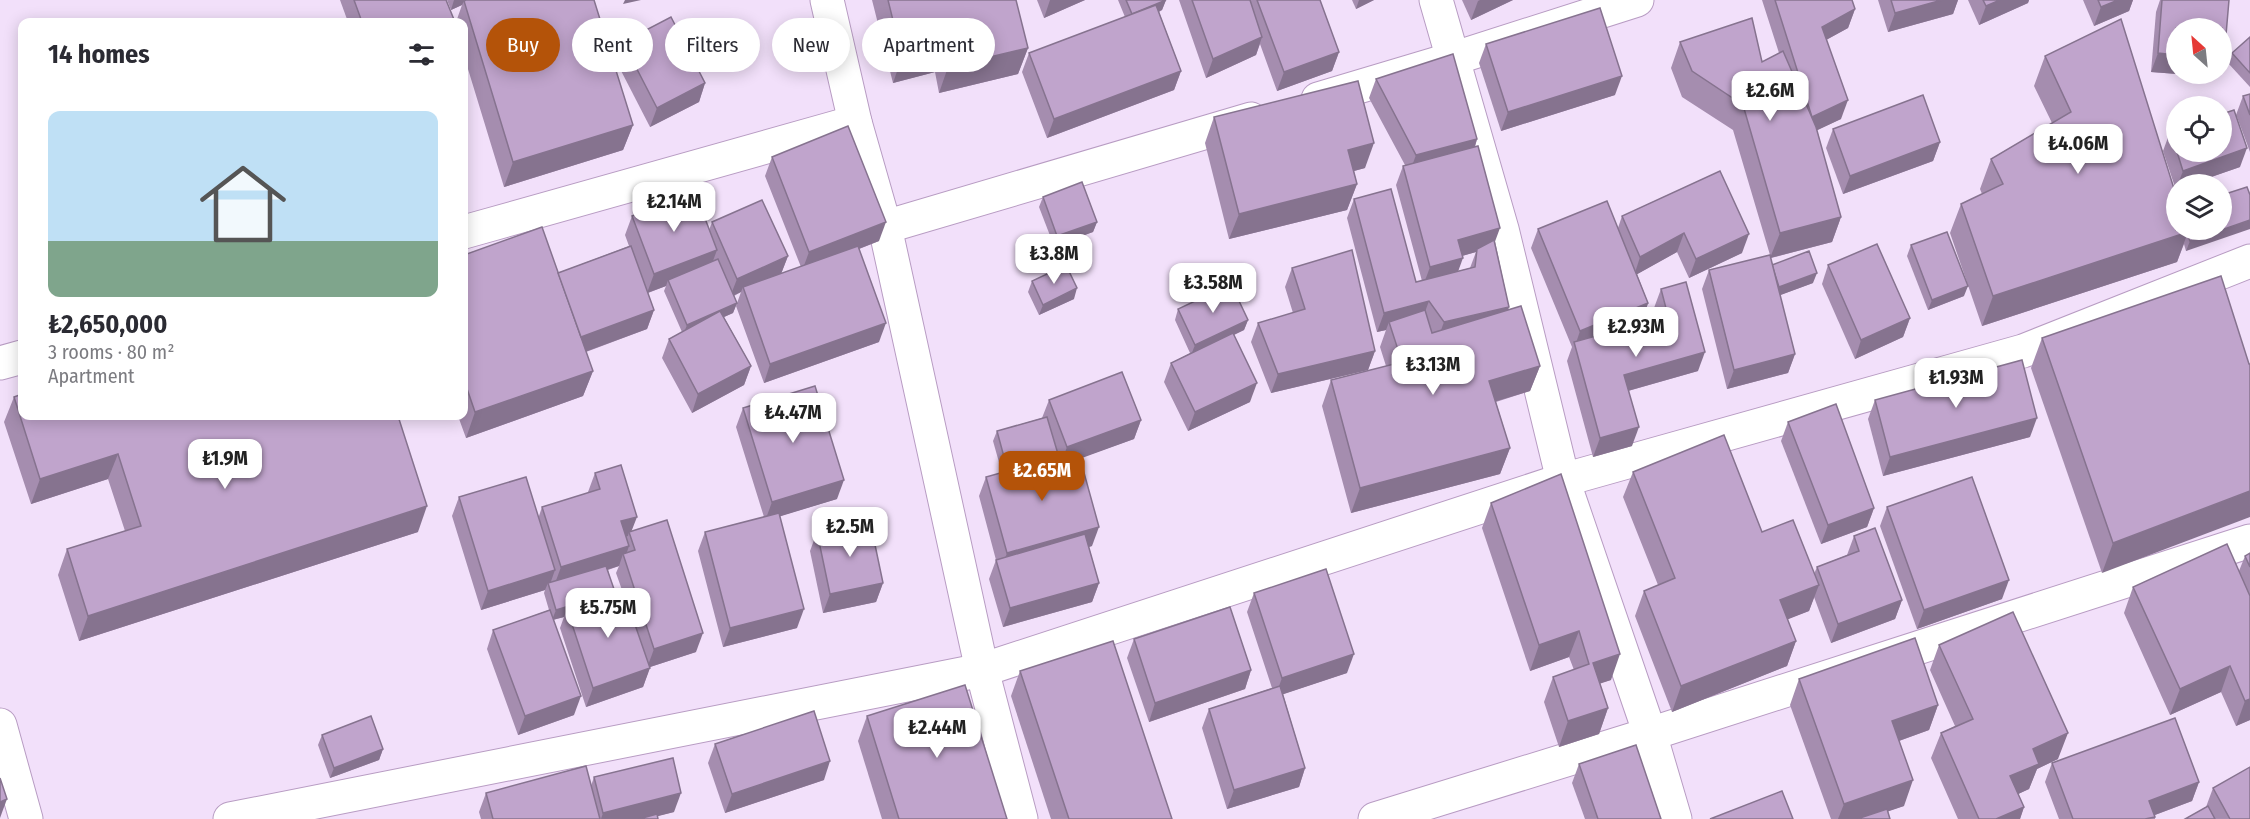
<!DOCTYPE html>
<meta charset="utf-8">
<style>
:root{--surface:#fff;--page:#f2f2f3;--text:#2b2b33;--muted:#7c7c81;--accent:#b45309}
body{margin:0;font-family:"Fira Sans Condensed",sans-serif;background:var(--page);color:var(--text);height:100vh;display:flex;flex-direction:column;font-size:22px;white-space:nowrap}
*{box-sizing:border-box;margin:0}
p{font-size:20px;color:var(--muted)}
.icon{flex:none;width:33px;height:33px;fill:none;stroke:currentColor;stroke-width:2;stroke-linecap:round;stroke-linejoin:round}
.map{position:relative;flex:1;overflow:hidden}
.drawer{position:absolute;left:18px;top:18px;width:450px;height:402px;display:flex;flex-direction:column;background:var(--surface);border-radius:12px;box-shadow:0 3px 15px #0003}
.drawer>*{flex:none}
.top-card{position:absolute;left:486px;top:18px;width:570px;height:54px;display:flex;gap:12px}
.needle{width:39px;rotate:333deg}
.fabs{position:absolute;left:2166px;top:18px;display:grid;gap:12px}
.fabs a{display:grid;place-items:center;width:66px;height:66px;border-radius:50%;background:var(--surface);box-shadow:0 3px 15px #0003;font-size:30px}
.price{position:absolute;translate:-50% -51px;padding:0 14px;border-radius:12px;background:#fff;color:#222;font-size:20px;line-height:39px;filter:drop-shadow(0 2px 3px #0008)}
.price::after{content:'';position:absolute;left:50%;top:36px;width:18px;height:14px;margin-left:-9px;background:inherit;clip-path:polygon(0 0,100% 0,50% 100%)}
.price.current{background:var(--accent);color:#fff}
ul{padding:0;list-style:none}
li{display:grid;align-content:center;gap:12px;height:318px;padding:0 30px}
li span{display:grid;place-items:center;height:186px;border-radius:12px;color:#555}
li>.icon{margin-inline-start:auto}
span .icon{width:108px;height:108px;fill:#fffc;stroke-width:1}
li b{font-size:26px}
h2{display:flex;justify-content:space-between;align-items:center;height:72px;padding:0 30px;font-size:26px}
.tag{padding:0 21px;border-radius:27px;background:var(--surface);box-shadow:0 3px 15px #0003;font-size:21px;line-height:54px}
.tag.current{background:var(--accent);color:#fff}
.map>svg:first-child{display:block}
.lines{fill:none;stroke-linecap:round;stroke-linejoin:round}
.minor-casing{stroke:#b89cc3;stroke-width:35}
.minor{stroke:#fff;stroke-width:33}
.wall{fill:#a58daf;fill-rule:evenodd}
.shaded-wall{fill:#86738f}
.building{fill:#c0a4cc;stroke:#86738f;stroke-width:1.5}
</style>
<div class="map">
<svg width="2250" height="819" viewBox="0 0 2250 819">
<rect width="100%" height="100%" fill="#f2e0fa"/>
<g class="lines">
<!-- minor casing -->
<g class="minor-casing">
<g id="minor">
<polyline points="827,0 855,122 885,227 982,670 1021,819"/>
<polyline points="1436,0 1502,229 1563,480 1650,734 1675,819"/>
<polyline points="1318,99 1452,59 1637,0"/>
<polyline points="885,227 1251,119"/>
<polyline points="464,232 855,122"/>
<polyline points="0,363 22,357"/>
<polyline points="0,725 26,819"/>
<polyline points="230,819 982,670 1563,480 2023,351 2250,261"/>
<polyline points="1375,819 1650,734 2250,541"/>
</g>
</g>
<!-- minor -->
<use href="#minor" class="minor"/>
</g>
<!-- wall -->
<g class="wall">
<polygon points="340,0 446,0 455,22 348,22"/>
<polygon points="447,0 594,0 633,125 623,150 504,187 464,56 464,22 456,22 462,5 451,10"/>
<polygon points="872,0 1016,0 1028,48 1018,74 939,93 935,72 893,83"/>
<polygon points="1037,0 1085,0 1044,18"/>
<polygon points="1118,0 1166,0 1162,10 1159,12 1181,71 1174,90 1047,138 1022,72 1029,53 1125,17"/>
<polygon points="1179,0 1320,0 1339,52 1332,71 1277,91 1260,44 1256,55 1206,78"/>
<polygon points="1352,0 1374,0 1356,9"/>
<polygon points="1462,0 1513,0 1471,20"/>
<polygon points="1762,0 1852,0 1855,9 1848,28 1826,40 1841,119 1817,130 1841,217 1832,242 1771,258 1772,265 1813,283 1780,295 1795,354 1788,373 1727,389 1702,289 1709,270 1770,255 1733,130 1682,97 1671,68 1680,42 1762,62 1779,53"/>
<polygon points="1878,0 1958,0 1953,14 1888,32"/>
<polygon points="1968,0 2029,0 2028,3 1979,25"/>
<polygon points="2083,0 2133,0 2129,11 2094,26"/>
<polygon points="2160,0 2229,0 2222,66 2217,77 2151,72 2156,12"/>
<polygon points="2250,37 2250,87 2228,63 2232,53"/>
<polygon points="623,42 705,83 699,102 650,127 616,61"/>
<polygon points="1486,44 1615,95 1501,131 1479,63"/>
<polygon points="2045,56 2176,230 2222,230 2186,251 2184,244 2177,262 1982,326 1950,233 1961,204 1982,194 1980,189 1991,159 2052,123 2034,86"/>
<path d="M1376,79L1477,139L1475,147L1509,307L1508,310L1540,366L1530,391L1496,402L1510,448L1500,474L1351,513L1322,406L1331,380L1386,366L1380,347L1386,330L1377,332L1347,218L1354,199L1416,282L1422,281L1396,185L1403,166L1405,165L1369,98ZM1476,252L1470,268L1458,271L1462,256Z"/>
<polygon points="2250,94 2250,152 2237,117 2240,167 2191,184 2176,184 2176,190 2163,151 2170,132 2236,115 2243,96"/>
<polygon points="1214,117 1365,168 1354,171 1357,184 1347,210 1229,239 1205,143"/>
<polygon points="1833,129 1940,142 1933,161 1843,194 1826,148"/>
<polygon points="772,157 879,241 859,249 879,342 764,383 736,306 741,292 734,296 737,303 733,313 724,317 751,366 744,385 692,413 662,358 669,339 682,332 664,291 666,286 648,293 654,310 647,329 586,352 593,371 583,396 466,438 458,416 464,416 464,255 558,273 629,246 625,235 632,216 709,230 712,222 788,256 781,274 801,267 765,176"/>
<polygon points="1720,171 1742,253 1689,278 1677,252 1637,274 1648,303 1642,322 1632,326 1657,319 1654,308 1661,289 1698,371 1628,391 1632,446 1593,457 1567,361 1572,347 1531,248 1538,229 1618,228 1622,216"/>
<polygon points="1043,197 1097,222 1093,232 1054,246 1039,207"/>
<polygon points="1911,245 1964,296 1928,310 1907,256"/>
<polygon points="1828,265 1910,318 1903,337 1855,359 1822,284"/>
<polygon points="1292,268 1375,351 1368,370 1271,393 1251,342 1258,323 1293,313 1285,287"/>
<polygon points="1032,281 1074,299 1039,315 1028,292"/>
<polygon points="1178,309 1248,320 1244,330 1234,335 1250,402 1188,431 1164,382 1171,363 1190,353 1175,320"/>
<polygon points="2042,338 2249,364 2102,573 2031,368"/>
<polygon points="14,397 418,532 79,641 58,575 67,549 125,531 108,479 31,504 4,422"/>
<polygon points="1049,400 1141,420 1134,439 1080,458 1092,546 1089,547 1099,583 1092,602 1003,627 989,579 996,560 979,496 986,477 1002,473 993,441 997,431 1042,418"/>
<polygon points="1875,400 2030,437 1883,476 1868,419"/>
<polygon points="743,408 837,499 780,516 797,628 723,647 698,551 705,532 764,517 736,427"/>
<polygon points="1788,422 1874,508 1867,527 1821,544 1781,441"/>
<polygon points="1633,472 1762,532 1814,574 1817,567 1847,555 1854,536 1902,600 1895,619 1831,643 1814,597 1809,611 1787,619 1796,641 1787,666 1672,712 1635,616 1644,591 1658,585 1623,497"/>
<path d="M595,473L632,532L696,652L650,667L643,687L586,707L560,628L564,617L553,620L574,715L518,735L487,649L493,630L549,610L544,593L545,590L481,610L452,516L459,497L539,516L542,507L589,493L588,492ZM619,566L616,573L622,590L614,593L608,570Z"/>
<polygon points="1561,474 1611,680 1600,683 1608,708 1599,734 1559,747 1544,702 1553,677 1574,670 1569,657 1530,671 1482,528 1491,503"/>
<polygon points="1887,507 2002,599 1917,629 1880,526"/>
<polygon points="817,532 883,583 876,602 823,613 810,551"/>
<polygon points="2250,553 2250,720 2236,726 2221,692 2170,715 2124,613 2133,587 2239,571 2245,556"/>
<polygon points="1254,593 1347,673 1283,694 1305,768 1299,787 1227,809 1202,728 1209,709 1272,688 1247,612"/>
<polygon points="1134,639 1251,670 1245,689 1149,722 1127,658"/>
<polygon points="1939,645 2058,759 2037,769 2029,789 2018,794 2024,807 2020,819 1958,819 1931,758 1941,733 1955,726 1930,670"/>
<polygon points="1020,671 1172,819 1051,819 1011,696"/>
<polygon points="1799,679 1938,705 1929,730 1899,741 1904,806 1888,811 1890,819 1831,819 1790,705"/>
<polygon points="867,716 1007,819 882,819 858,741"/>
<polygon points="322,735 383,749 379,760 330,778 318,745"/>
<polygon points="715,744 824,780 725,813 708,763"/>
<polygon points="2052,763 2199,782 2192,801 2155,815 2155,819 2059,819 2045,782"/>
<polygon points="1579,764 1661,819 1585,819 1572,783"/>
<polygon points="594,777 674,812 657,816 658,819 481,819 479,812 486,793 591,786"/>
<polygon points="2213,788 2250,819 2185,819 2206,807"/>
</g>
<!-- shaded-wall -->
<g class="shaded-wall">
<polygon points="454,0 473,0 464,1 462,5 451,10"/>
<polygon points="625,0 641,0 623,4"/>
<polygon points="1050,0 1085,0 1044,18"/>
<polygon points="1166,0 1162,10 1128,24 1132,14"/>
<polygon points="1359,0 1374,0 1356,9"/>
<polygon points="1480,0 1513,0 1471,20 1478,1"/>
<polygon points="1942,0 1958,0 1953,14 1888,32 1895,13"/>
<polygon points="2000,0 2029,0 2028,3 1979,25 1986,6"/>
<polygon points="2118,0 2133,0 2129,11 2094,26 2101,7"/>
<polygon points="1855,9 1848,28 1815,46 1822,27"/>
<polygon points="1262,37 1256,55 1206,78 1213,59"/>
<polygon points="944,47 935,72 893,83 902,57"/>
<polygon points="1028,48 1018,74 939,93 948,67"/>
<polygon points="1339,52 1332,71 1277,91 1284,72"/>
<polygon points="2158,53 2176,55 2176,74 2219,74 2217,77 2151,72"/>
<polygon points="1181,71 1174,90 1047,138 1054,119"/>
<polygon points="1622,76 1615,95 1501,131 1508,112"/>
<polygon points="705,83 699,102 650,127 657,108"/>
<polygon points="1848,100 1841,119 1805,136 1812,117"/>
<polygon points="633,125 623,150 504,187 513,162"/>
<polygon points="1477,139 1471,158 1409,174 1416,155"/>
<polygon points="1940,142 1933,161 1843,194 1850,176"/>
<polygon points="1374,143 1365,168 1339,175 1348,150"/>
<polygon points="2247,148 2240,167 2191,184 2178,184 2183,171"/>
<polygon points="1357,184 1347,210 1229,239 1239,214"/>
<polygon points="1841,217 1832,242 1770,258 1780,233"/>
<polygon points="2250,220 2250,229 2186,251 2190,241"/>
<polygon points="886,222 879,241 802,271 809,252"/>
<polygon points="1097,222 1093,232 1054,246 1057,236"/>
<polygon points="1500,228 1493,247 1477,249 1476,252 1451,259 1458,240"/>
<polygon points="2188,232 2177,262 1982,326 1993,296"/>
<polygon points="1684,233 1677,252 1634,276 1640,257"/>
<polygon points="1749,234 1742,253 1689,278 1696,259"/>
<polygon points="717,250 710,269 668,280 666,286 647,293 654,274"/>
<polygon points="788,256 781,274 743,287 741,292 730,297 737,279"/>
<polygon points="1463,258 1456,277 1423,286 1430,267"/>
<polygon points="1817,273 1813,283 1775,297 1779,287"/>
<polygon points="1968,286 1964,296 1928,310 1932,300"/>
<polygon points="1077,288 1074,299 1039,315 1043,305"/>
<polygon points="1429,301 1422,320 1389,322 1386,330 1377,332 1384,313"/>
<polygon points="737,303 733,313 683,335 687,325"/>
<polygon points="1648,303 1642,322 1576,349 1575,346 1580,331"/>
<polygon points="1509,307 1502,326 1437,341 1444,322"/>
<polygon points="654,310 647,329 571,357 578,338"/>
<polygon points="1910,318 1903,337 1855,359 1861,340"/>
<polygon points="1248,320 1244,330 1191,355 1195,345"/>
<polygon points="886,323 879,342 764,383 770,364"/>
<polygon points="1375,351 1368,370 1271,393 1278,374"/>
<polygon points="1705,352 1698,371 1617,394 1624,375"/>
<polygon points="1795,354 1788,373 1727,389 1734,370"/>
<polygon points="751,366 744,385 692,413 698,394"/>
<polygon points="1540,366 1530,391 1480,406 1489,381"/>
<polygon points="593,371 583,396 466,438 475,412"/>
<polygon points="1257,383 1250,402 1188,431 1195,412"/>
<polygon points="2037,418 2030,437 1883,476 1890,457"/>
<polygon points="1141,420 1134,439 1060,466 1067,447"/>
<polygon points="1639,427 1632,446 1593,457 1600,438"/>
<polygon points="1510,448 1500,474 1351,513 1360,488"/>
<polygon points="118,454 108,479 31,504 40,479"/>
<polygon points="1058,454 1054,464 1003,478 1007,468"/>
<polygon points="844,480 837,499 765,521 772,502"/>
<polygon points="2250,491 2250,517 2102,573 2113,543"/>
<polygon points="427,506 418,532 79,641 88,616"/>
<polygon points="1874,508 1867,527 1821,544 1828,525"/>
<polygon points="637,517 630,535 629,532 628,536 615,540 621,521"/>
<polygon points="1099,527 1092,546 1000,572 1007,553"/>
<polygon points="629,546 625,558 623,554 619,566 554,586 561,567"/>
<polygon points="555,570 549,587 548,583 545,590 481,610 488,591"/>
<polygon points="2009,580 2002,599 1917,629 1924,610"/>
<polygon points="883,583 876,602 823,613 830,594"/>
<polygon points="1099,583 1092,602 1003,627 1010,608"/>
<polygon points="1819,585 1809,611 1771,626 1780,600"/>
<polygon points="615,592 611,602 567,609 564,617 552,620 556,610"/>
<polygon points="1902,600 1895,619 1831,643 1838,624"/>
<polygon points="804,609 797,628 723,647 730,628"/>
<polygon points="1579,631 1569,657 1530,671 1539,645"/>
<polygon points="703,633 696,652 647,668 654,649"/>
<polygon points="1796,641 1787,666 1672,712 1681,686"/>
<polygon points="1354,654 1347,673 1275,697 1282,678"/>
<polygon points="1620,654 1611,680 1584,689 1593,663"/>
<polygon points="2230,666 2221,692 2170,715 2180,689"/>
<polygon points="650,668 643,687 586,707 593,688"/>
<polygon points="1251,670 1245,689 1149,722 1155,703"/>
<polygon points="581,696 574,715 518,735 525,716"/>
<polygon points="2250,699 2250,720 2236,726 2245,701"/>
<polygon points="1938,705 1929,730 1882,747 1892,721"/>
<polygon points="1608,708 1599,734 1559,747 1568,721"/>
<polygon points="2068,733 2058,759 2037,769 2029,789 2001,802 2010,776 2033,749"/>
<polygon points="383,749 379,760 330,778 334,768"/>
<polygon points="830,761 824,780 725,813 732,794"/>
<polygon points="1305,768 1299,787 1227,809 1234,790"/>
<polygon points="1913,780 1904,806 1866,819 1838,819 1844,804"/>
<polygon points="2199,782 2192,801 2144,819 2149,801"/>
<polygon points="681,793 674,812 647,819 601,819 603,813"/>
<polygon points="7,799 0,818 0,802"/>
<polygon points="2024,807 2020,819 1996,819"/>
</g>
<!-- building -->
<g class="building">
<polygon points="354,0 446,0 455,22 362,22"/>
<polygon points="466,0 594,0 633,125 513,162 464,1"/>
<polygon points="888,0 1016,0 1028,48 948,67 944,47 902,57"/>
<polygon points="1126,0 1166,0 1132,14"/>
<polygon points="1192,0 1250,0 1262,37 1213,59"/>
<polygon points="1257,0 1320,0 1339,52 1284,72"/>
<polygon points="1775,0 1852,0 1855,9 1822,27 1848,100 1812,117"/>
<polygon points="1891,0 1942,0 1895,13"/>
<polygon points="1983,0 2000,0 1986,6"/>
<polygon points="2098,0 2118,0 2101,7"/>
<polygon points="2162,0 2229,0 2224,58 2222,58 2222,28 2176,28 2176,55 2158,53"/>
<polygon points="1156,5 1181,71 1054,119 1029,53"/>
<polygon points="1600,8 1622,76 1508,112 1486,44"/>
<polygon points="671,17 705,83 657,108 623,42"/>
<polygon points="1752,18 1762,62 1783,51 1816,127 1841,217 1780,233 1743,105 1692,71 1680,42"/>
<polygon points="2121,19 2176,195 2176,230 2187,230 2188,232 1993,296 1961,204 2003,184 1991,159 2071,112 2045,56"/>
<polygon points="2250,37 2250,73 2232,53"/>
<polygon points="1453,54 1477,139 1416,155 1376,79"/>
<polygon points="1358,81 1374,143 1348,150 1357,184 1239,214 1214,117"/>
<polygon points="2250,94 2250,115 2243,96"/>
<polygon points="1923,95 1940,142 1850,176 1833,129"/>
<polygon points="2234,110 2247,148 2183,171 2177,152 2222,152 2222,114"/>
<polygon points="848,126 886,222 809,252 772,157"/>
<polygon points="2176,130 2176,151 2170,132"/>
<polygon points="1478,146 1500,228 1458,240 1463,258 1430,267 1403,166"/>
<polygon points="1720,171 1749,234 1696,259 1684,233 1640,257 1622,216"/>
<polygon points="1082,182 1097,222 1057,236 1043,197"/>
<polygon points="2247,187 2250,195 2250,220 2190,241 2187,234 2188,232 2187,230 2222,230 2222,195"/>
<polygon points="1391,189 1416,282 1475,267 1477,249 1494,240 1509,307 1444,322 1429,301 1384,313 1354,199"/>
<polygon points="695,192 717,250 654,274 632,216"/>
<polygon points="762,200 788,256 737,279 712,222"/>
<polygon points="1607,201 1648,303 1580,331 1538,229"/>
<polygon points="542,227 593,371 475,412 464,380 464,255"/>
<polygon points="1947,232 1968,286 1932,300 1911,245"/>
<polygon points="1877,244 1910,318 1861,340 1828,265"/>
<polygon points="631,246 654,310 581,337 558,273"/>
<polygon points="858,246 886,323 770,364 743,287"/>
<polygon points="1352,250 1375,351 1278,374 1258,323 1305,309 1292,268"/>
<polygon points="1809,251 1817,273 1779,287 1772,265"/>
<polygon points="1770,255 1795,354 1734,370 1709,270"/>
<polygon points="718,259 737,303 687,325 668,280"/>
<polygon points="1066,265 1077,288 1043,305 1032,281"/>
<polygon points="2221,276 2249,364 2250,364 2250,491 2113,543 2042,338"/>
<polygon points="1686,282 1705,352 1624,375 1639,427 1600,438 1574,342 1668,316 1661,289"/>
<polygon points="1231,284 1248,320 1195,345 1178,309"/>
<polygon points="1521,306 1540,366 1489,381 1510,448 1360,488 1331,380 1402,362 1389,322 1425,310 1432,333"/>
<polygon points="720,311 751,366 698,394 669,339"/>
<polygon points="1233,333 1257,383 1195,412 1171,363"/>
<polygon points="2022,360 2037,418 1890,457 1875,400"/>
<polygon points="1122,372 1141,420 1067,447 1049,400"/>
<polygon points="815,386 844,480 772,502 743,408"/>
<polygon points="22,394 22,416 398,416 427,506 88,616 67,549 141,526 118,454 40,479 14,397"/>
<polygon points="1836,404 1874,508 1828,525 1788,422"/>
<polygon points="1047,417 1058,454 1007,468 997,431"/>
<polygon points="1724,435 1762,532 1793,520 1819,585 1780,600 1796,641 1681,686 1644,591 1675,578 1633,472"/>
<polygon points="1078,451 1099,527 1007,553 986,477"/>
<polygon points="621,465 637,517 621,521 629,546 561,567 542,507 600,489 595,473"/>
<polygon points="1561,474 1620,654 1593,663 1608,708 1568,721 1553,677 1589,664 1579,631 1539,645 1491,503"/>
<polygon points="526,477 555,570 488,591 459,497"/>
<polygon points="1972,477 2009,580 1924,610 1887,507"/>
<polygon points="779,513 804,609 730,628 705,532"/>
<polygon points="667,520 703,633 654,649 623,554 635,550 629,532"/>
<polygon points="870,521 883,583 830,594 817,532"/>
<polygon points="1875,528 1902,600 1838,624 1817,567 1859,551 1854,536"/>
<polygon points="1085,534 1099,583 1010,608 996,560"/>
<polygon points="2227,544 2250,596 2250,699 2245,701 2230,666 2180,689 2133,587"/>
<polygon points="2250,553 2250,567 2245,556"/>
<polygon points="606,566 615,592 556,610 548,583"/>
<polygon points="1326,569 1354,654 1282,678 1254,593"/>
<polygon points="623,590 650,668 593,688 567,609"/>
<polygon points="1230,607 1251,670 1155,703 1134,639"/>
<polygon points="550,610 581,696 525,716 493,630"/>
<polygon points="2013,612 2068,733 2033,749 2039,764 2010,776 2024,807 1996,819 1979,819 1941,733 1973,719 1939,645"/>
<polygon points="1915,638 1938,705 1892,721 1913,780 1844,804 1799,679"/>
<polygon points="1113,641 1172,819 1069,819 1020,671"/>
<polygon points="965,685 1007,819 899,819 867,716"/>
<polygon points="1280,686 1305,768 1234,790 1209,709"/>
<polygon points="814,711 830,761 732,794 715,744"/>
<polygon points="371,716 383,749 334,768 322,735"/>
<polygon points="2175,718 2199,782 2149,801 2155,817 2145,819 2073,819 2052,763"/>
<polygon points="1636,745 1661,819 1598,819 1579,764"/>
<polygon points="673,758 681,793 603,813 594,777"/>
<polygon points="586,766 600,819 493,819 486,793"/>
<polygon points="2250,767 2250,819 2230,819 2213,788"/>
<polygon points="0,778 7,799 0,802"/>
<polygon points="1782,791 1793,819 1710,819"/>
<polygon points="2208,806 2215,819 2185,819"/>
<polygon points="1887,809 1890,819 1857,819"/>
<polygon points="657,814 658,819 639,819"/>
</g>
</svg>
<div class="fabs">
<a><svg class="needle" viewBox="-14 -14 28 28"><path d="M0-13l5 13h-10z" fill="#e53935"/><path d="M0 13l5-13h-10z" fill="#7c7c81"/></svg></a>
<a><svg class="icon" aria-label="locate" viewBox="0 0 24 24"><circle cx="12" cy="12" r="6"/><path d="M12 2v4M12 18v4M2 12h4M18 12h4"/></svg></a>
<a><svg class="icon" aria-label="layers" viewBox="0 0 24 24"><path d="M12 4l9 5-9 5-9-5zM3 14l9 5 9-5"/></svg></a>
</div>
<b class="price" style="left:1770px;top:122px">₺2.6M</b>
<b class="price" style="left:2078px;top:175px">₺4.06M</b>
<b class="price" style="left:674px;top:233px">₺2.14M</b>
<b class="price" style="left:1054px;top:285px">₺3.8M</b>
<b class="price" style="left:1213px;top:314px">₺3.58M</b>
<b class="price" style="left:1636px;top:358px">₺2.93M</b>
<b class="price" style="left:1433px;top:396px">₺3.13M</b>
<b class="price" style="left:1956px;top:409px">₺1.93M</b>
<b class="price" style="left:793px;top:444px">₺4.47M</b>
<b class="price" style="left:225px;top:490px">₺1.9M</b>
<b class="price current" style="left:1042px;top:502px">₺2.65M</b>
<b class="price" style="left:850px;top:558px">₺2.5M</b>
<b class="price" style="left:608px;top:639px">₺5.75M</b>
<b class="price" style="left:937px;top:759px">₺2.44M</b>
<div class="top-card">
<a class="tag current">Buy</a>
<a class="tag">Rent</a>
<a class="tag">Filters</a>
<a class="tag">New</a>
<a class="tag">Apartment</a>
</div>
<section class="drawer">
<h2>14 homes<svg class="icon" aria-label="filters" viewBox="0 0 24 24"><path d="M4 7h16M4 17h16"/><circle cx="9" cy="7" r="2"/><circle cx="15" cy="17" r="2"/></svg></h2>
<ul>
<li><span style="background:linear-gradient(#bfe0f5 70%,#7fa58c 0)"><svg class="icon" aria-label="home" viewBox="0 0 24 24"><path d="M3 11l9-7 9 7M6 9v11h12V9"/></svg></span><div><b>₺2,650,000</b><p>3 rooms · 80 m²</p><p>Apartment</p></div></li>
</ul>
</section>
</div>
